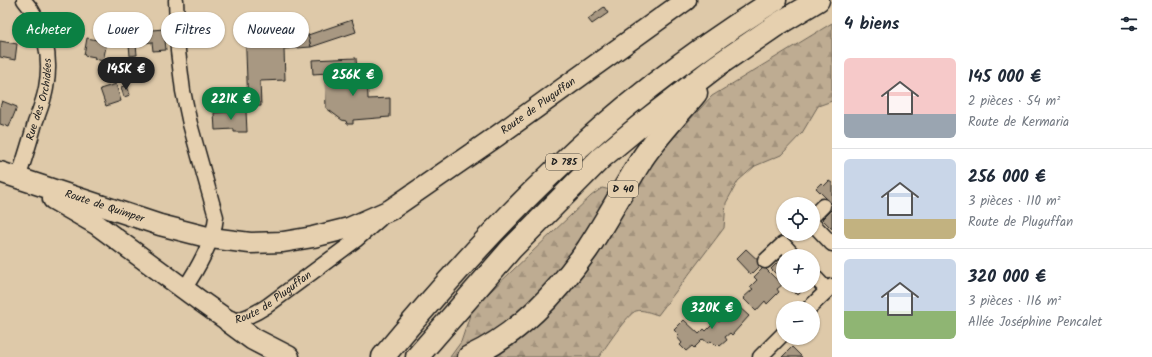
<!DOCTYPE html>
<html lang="fr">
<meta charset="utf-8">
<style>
:root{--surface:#fff;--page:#f2f2f3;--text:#1f2937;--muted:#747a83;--line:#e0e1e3;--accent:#0b8043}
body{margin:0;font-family:Kalam,sans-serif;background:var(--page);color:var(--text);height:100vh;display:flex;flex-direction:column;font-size:15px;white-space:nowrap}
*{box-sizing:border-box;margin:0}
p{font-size:13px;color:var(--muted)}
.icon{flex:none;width:22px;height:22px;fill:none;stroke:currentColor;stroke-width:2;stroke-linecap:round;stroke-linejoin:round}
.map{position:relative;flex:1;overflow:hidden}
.side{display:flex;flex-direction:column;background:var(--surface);width:320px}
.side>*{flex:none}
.hud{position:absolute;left:12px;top:12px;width:380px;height:36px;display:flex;gap:8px}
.buttons{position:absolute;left:776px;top:197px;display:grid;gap:8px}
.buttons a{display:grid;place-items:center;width:44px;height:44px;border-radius:50%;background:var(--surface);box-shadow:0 1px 3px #0004;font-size:20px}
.price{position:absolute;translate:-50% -34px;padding:0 9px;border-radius:14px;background:var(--accent);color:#fff;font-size:13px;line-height:26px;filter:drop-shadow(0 1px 2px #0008)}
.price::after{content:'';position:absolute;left:50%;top:24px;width:12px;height:9px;margin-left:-6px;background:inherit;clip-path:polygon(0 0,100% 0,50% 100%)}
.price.selected{background:#222;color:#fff}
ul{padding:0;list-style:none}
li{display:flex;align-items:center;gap:12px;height:100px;padding:0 12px}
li+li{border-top:1px solid var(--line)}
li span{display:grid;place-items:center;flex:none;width:112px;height:80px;border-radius:6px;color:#555}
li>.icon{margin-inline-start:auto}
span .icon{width:48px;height:48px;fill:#fffc;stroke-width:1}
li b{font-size:17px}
h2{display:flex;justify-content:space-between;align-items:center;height:48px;padding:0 12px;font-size:17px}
.tag{padding:0 14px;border-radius:18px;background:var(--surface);box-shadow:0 1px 3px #0004;font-size:14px;line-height:36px}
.tag.selected{background:var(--accent);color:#fff}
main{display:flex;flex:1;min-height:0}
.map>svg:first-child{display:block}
.forest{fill:url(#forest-firs);stroke:#6d6457}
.building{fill:#a89882;stroke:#1c1c1c}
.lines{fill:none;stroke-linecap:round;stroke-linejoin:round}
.minor-casing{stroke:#1c1c1c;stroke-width:17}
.secondary-casing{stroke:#1c1c1c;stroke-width:23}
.trunk-casing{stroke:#1c1c1c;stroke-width:25}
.minor{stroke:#e6d0af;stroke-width:14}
.secondary{stroke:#e6d0af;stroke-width:20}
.trunk{stroke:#e6d0af;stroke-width:22}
.labels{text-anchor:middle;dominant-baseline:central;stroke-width:3.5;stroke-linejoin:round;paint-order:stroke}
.shield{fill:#e6d0af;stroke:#595248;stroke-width:1}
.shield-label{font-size:10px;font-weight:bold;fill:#1c1c1c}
.street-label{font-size:11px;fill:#1c1c1c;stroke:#e6d0af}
</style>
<main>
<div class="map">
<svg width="832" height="357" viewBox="0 0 832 357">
<defs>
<pattern id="forest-firs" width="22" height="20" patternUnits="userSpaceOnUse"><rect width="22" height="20" fill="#beac92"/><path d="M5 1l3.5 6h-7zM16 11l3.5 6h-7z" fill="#a3937d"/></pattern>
</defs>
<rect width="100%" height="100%" fill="#dec9a9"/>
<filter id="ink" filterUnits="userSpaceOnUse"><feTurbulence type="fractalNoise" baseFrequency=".025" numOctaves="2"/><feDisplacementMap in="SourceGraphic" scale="8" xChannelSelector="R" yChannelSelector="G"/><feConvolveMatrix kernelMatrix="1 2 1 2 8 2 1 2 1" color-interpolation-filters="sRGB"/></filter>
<g filter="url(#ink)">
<!-- forest -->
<path class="forest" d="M832,23V101L818,106L802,133L781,155L755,166L738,181L726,203L724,228L658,315C651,313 642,309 636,311C628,313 605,348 599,357H450L461,342L472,309L591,196L602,188L632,195L657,157L683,127L712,96Z"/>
<!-- building -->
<g class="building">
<polygon points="604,7 608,13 592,24 588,19"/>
<polygon points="352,20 356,32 311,47 308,35"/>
<polygon points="289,24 290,40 308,35 311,47 284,49 285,80 260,81 261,106 248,107 245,26"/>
<polygon points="164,29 166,50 153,51 152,42 136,44 137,55 130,56 128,32"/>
<polygon points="87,38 107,42 103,61 94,59 95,57 84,55"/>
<polygon points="0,41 17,44 15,60 0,57"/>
<polygon points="356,58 357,71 313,74 312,60"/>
<polygon points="367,70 368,99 390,98 390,117 353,120 353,124 347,124 346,121 342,120 326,108 325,73"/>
<polygon points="116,84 121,101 106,106 100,89"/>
<polygon points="127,85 130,95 124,97 121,87"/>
<polygon points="2,101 17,107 9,127 0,124 0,107"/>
<polygon points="246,111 247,132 234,132 234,129 215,130 214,113"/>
<polygon points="829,181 832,183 832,204 816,188 821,183 824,186"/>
<polygon points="832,209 832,229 822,219"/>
<polygon points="746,249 762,264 751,275 736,259"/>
<polygon points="781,259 783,261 783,281 771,269"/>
<polygon points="764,267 782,285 777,289 779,292 767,304 765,301 756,311 743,298 753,289 750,287 757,280 754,277"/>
<polygon points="788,286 807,286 798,295 796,293 795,294"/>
<polygon points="733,307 736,310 739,307 749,316 732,335 730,333 725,337 727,340 720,346 718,344 716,346 711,341 708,343 703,339 694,348 692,346 686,351 680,345 682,343 677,337 679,335 674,330 684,320 699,334 704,329 706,331 717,320 719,322"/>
<polygon points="792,347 802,357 782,357"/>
</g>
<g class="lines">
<!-- minor casing -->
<g class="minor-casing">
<g id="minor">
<path d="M176,0L178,51L183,91L190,124L216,217C214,240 197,270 184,289"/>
<path id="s1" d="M18,179C24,160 30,142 35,123C39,112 44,100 46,88C52,57 45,24 24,0"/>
<polyline points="813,216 823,206"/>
<polyline points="813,224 832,244"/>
<polyline points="765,261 783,244 794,256"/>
<polyline points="813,275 827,290"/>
<polyline points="809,308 832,286"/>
<path id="s2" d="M230,322C244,319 255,314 267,306L356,240L380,219"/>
<polyline points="760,357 783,334"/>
</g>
</g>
<!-- secondary casing -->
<g class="secondary-casing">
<g id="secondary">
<path id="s3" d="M0,172L160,225L211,238L250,243L283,242L313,237L349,228L390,210L497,136L686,0"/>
<polyline points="53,199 96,224 199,300 230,322"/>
</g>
</g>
<!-- trunk casing -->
<g class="trunk-casing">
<g id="trunk">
<polyline points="230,322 253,339 288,357"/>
<path d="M383,357C437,292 492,230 553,172C620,107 695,50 775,0"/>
<polyline points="417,357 511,249 601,158 648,119 718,65 778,24 818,0"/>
<path d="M469,357C519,334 556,294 587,250C607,220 623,189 642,159C658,135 678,115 696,93"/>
</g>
</g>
<!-- minor -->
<use href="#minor" class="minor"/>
<!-- secondary -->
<use href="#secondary" class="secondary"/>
<!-- trunk -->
<use href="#trunk" class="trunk"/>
</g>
</g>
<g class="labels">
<!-- shield labels -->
<g class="shield">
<rect x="546" y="154" width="36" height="16" rx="3"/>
<rect x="608" y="181" width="30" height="16" rx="3"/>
</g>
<g class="shield-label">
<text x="564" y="162">D 785</text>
<text x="623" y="189">D 40</text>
</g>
<!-- street labels -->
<g class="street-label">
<text stroke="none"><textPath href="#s1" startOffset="83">Rue des Orchidées</textPath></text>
<text stroke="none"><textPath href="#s3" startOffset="587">Route de Pluguffan</textPath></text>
<text stroke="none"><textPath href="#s3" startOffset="110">Route de Quimper</textPath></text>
<text stroke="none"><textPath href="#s2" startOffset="50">Route de Pluguffan</textPath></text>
</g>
</g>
</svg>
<div class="buttons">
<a><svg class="icon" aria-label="locate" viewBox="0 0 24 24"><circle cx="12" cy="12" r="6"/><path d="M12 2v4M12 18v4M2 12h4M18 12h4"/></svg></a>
<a>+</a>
<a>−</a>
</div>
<b class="price selected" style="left:126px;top:91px">145K €</b>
<b class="price" style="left:353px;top:97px">256K €</b>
<b class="price" style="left:231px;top:121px">221K €</b>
<b class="price" style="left:712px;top:330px">320K €</b>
<div class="hud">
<a class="tag selected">Acheter</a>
<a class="tag">Louer</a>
<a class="tag">Filtres</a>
<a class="tag">Nouveau</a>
</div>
</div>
<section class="side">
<h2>4 biens<svg class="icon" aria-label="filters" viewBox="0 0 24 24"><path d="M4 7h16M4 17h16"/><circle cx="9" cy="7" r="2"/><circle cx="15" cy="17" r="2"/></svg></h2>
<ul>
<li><span style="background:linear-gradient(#f6c9c9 70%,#9aa5b1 0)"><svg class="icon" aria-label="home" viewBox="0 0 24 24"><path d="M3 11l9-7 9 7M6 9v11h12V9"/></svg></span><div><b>145 000 €</b><p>2 pièces · 54 m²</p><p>Route de Kermaria</p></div></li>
<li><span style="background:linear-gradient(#c9d6e8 75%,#c2b280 0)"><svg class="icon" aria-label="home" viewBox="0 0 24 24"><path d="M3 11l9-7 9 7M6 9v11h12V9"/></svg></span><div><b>256 000 €</b><p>3 pièces · 110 m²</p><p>Route de Pluguffan</p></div></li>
<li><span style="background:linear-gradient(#c9d6e8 65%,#8fb573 0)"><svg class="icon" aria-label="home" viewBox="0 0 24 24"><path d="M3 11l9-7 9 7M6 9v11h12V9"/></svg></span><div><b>320 000 €</b><p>3 pièces · 116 m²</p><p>Allée Joséphine Pencalet</p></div></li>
</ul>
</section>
</main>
